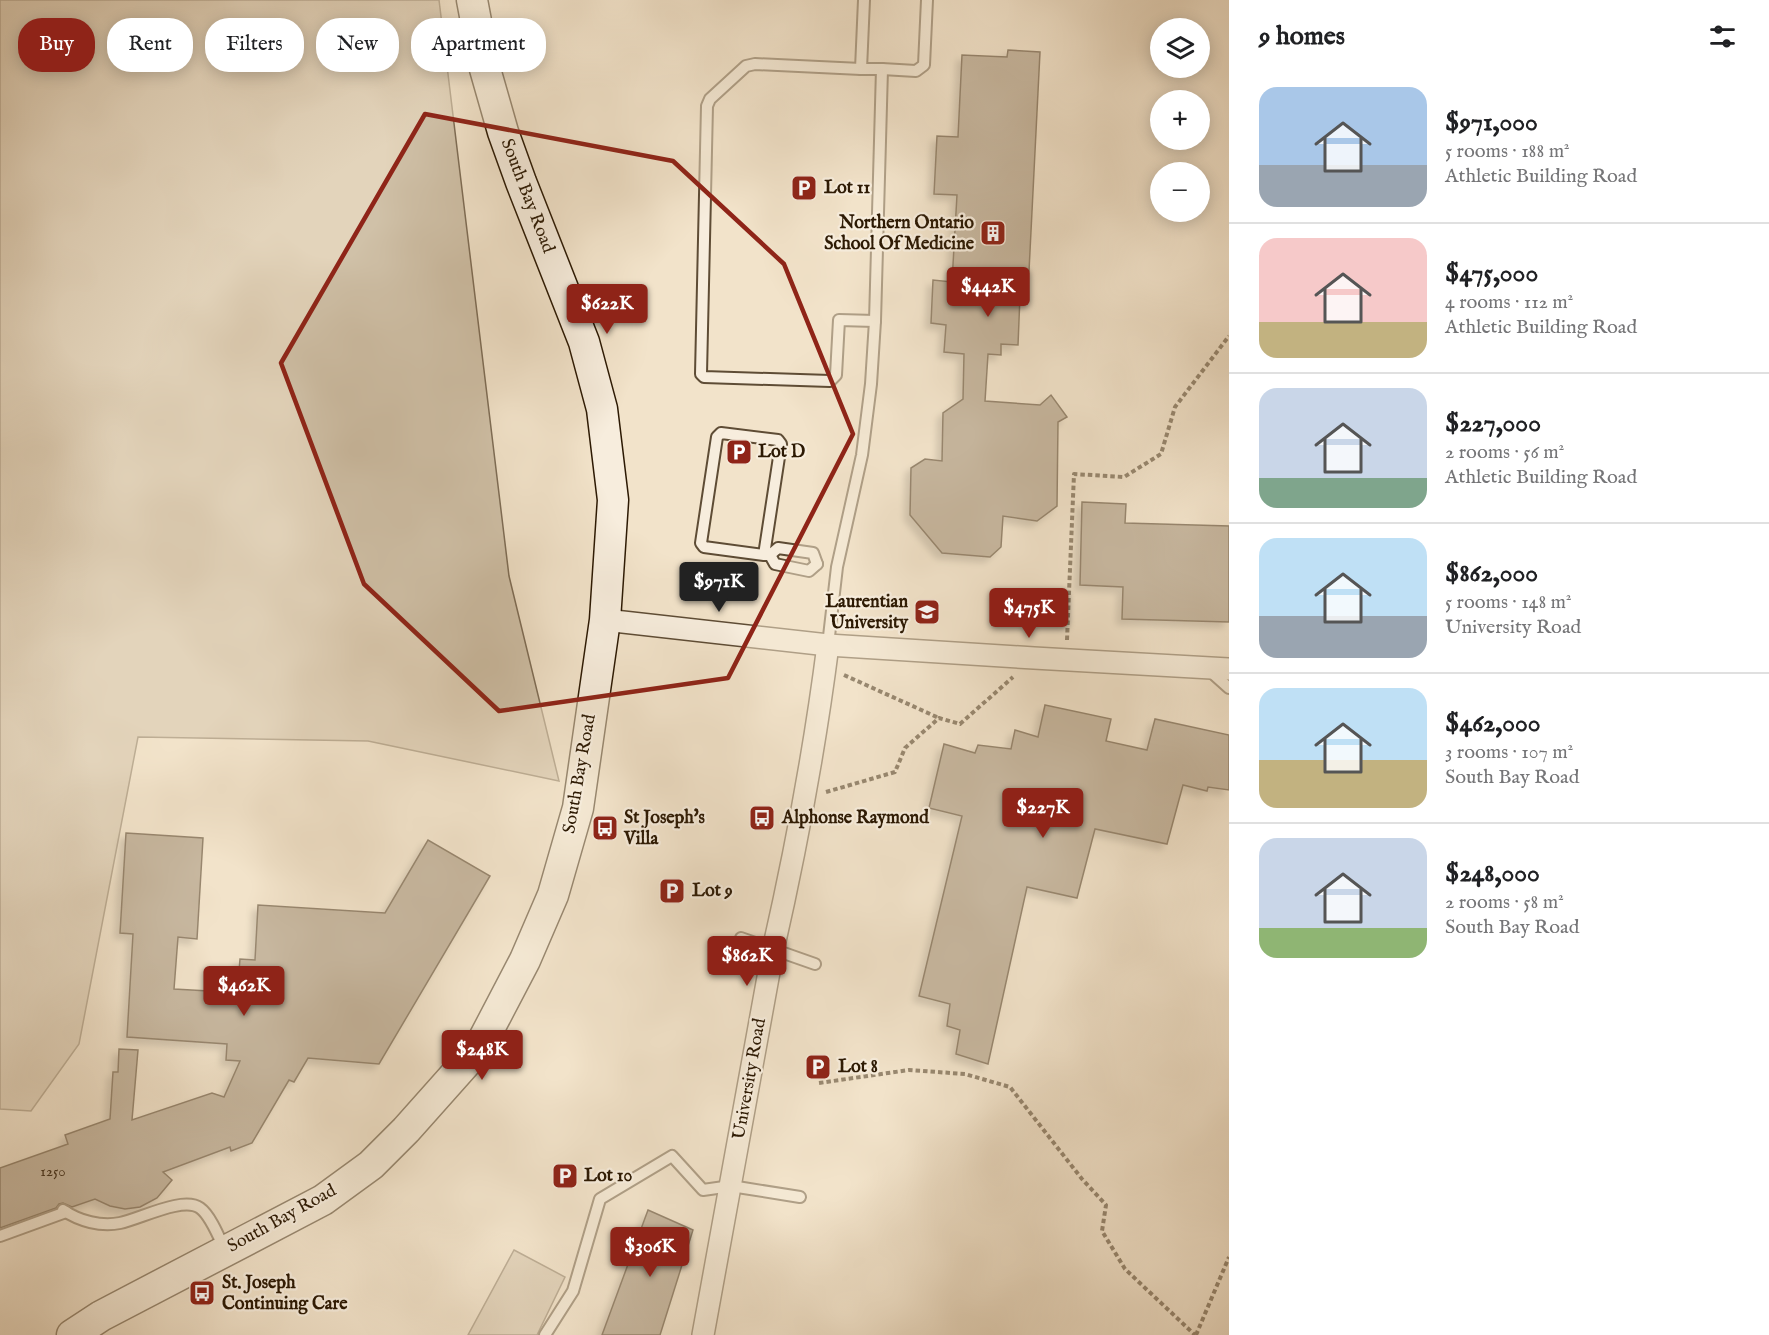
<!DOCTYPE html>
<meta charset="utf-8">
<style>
:root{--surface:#fff;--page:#f2f2f2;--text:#202124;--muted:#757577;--line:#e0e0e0;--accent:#8f2418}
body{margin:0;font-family:"IM FELL English",serif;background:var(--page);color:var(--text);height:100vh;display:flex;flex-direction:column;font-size:22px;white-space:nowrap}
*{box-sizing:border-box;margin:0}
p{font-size:20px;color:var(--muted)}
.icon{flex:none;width:33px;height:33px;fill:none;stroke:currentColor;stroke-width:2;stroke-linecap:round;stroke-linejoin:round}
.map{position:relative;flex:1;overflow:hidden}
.details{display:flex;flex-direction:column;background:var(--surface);width:540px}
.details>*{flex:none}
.guide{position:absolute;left:18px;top:18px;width:570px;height:54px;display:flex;gap:12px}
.controls{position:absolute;left:1150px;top:18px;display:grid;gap:12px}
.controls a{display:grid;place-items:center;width:60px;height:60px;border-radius:50%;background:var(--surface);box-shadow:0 3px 15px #0003;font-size:30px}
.price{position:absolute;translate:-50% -51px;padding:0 14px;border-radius:6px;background:var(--accent);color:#fff;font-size:20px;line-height:39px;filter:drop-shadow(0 2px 3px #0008)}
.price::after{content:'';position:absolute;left:50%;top:36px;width:18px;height:14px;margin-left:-9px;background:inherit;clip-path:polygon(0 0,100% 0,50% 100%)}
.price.current{background:#222;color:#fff}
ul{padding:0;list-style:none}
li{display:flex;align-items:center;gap:18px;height:150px;padding:0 30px}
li+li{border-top:2px solid var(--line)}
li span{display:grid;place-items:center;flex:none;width:168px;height:120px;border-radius:18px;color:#555}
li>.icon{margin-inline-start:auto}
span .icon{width:72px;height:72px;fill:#fffc;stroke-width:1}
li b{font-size:26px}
h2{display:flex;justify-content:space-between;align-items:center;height:72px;padding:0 30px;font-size:26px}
.chip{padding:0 21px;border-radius:24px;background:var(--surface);box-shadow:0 3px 15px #0003;font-size:21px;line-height:54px}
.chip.current{background:var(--accent);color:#fff}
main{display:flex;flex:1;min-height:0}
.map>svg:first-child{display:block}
.green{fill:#d0c1a8;stroke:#7e6d56;stroke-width:1.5}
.building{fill:#93826a;stroke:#2c1903;stroke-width:1.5;filter:url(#shadow)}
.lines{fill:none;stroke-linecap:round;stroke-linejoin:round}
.lane-casing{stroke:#5e4c35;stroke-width:14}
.street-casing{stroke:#5e4c35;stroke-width:24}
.secondary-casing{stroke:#2c1903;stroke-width:33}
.path{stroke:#2c1903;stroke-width:4;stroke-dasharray:4.5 3;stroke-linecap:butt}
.lane{stroke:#f7eddd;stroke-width:10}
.street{stroke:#f7eddd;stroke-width:21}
.secondary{stroke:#f7eddd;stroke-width:30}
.marked{fill:none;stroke:#8f2418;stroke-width:4.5;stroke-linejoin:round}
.labels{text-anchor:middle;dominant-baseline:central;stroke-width:4.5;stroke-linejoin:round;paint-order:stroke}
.number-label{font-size:15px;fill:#46331d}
.poi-label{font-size:18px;font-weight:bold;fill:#2c1903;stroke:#f7eddd;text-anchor:start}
.street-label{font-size:18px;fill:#2c1903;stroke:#f7eddd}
</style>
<main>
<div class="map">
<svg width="1229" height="1335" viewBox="0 0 1229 1335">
<defs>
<filter id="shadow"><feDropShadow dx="-5.5" dy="5.5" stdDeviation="3" flood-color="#0004"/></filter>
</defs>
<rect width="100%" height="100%" fill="#f2e3ca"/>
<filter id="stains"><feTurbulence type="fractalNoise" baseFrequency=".00333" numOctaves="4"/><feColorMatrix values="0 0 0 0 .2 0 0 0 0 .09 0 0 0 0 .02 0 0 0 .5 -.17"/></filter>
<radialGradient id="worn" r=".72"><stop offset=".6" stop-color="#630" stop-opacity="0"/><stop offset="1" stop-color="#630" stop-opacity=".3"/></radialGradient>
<!-- green -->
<g class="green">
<polygon points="0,0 439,0 509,576 559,781 368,741 138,737 79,1044 31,1111 0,1109"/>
<polygon points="514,1250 565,1277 537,1335 468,1335"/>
</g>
<!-- building -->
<g class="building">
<polygon points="1008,50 1040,52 1029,271 1021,271 1018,345 1001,344 1001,355 988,354 985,401 1040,405 1051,395 1067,417 1058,422 1057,506 1037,521 1003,516 1001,547 990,557 942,553 910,515 911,468 925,459 942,461 943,413 963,399 964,354 944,352 946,325 931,323 933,280 952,282 957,195 934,194 937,136 958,137 962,55 1007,57"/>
<polygon points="1082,502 1126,504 1125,523 1229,526 1229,622 1122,619 1123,587 1080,585"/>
<polygon points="1045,705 1111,719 1106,741 1147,750 1155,719 1229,735 1229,790 1208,787 1207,791 1183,785 1167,844 1095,829 1077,898 1027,887 988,1064 956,1054 960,1030 947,1026 950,1004 919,996 962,816 929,808 944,744 975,753 978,745 1011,749 1015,730 1038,737"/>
<polygon points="126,833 203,838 197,939 178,937 174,989 226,992 226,982 238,983 240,959 255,960 258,905 385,913 428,840 490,876 379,1064 308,1058 294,1082 289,1080 252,1143 231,1151 230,1147 163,1172 172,1180 157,1198 140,1207 125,1209 110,1206 95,1199 72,1207 63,1203 59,1204 56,1208 0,1228 0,1168 68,1144 65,1135 110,1119 113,1072 118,1072 119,1049 138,1050 132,1120 212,1093 224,1097 240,1061 226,1060 227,1044 127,1037 133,934 120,933"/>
<polygon points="648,1210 693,1230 660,1335 602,1335"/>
</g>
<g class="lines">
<!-- lane casing -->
<g class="lane-casing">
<g id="lane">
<polyline points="861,69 755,64 746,66 710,99 707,106 701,374 704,377 830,381 836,375 839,320 875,321"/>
<polyline points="882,69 916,71 924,65 927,0"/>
<polyline points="764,555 781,444 778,440 721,433 717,437 701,543 704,547 764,555 770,555 778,548 813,553 817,564"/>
<polyline points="770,555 775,564 809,571 817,564"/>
<polyline points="828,645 837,567 862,455 871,384 875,321 882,69 861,69 864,0"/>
<polyline points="1210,671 1229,688"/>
<polyline points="741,938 815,964"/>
<path d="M63,1210C79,1221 101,1227 120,1223C140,1219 183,1196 200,1208C210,1215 219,1237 224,1248"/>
<polyline points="0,1236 66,1212"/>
<polyline points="545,1335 573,1291 600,1199 672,1156 703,1190 731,1186 800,1197"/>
</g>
</g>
<!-- street casing -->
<g class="street-casing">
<g id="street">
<polyline points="605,620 828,645 1034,658 1229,669"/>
<path d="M703,1335L773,950C796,849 815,747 828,645"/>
</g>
</g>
<!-- secondary casing -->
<g class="secondary-casing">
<polyline id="secondary" points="72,1335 101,1316 323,1200 371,1165 406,1130 479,1048 525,960 553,895 578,808 605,620 613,500 602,409 584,342 521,182 503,132 485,69 472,0"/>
</g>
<!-- path -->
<g class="path">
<polyline points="1067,640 1074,474 1124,477 1161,454 1175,407 1229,336"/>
<polyline points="844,675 939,718"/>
<polyline points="826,792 895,772 905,748 939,718 960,724 1013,677"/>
<polyline points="819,1083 909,1070 965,1074 1010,1087 1082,1179 1106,1205 1102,1231 1125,1269 1195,1335"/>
<polyline points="1196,1335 1229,1257"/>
</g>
<!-- lane -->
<use href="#lane" class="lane"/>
<!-- street -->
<use href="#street" class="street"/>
<!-- secondary -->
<use href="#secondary" class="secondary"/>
</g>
<!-- marked area -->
<path d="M0 0H1229V1335H0ZM425,114L673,161L784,264L853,434L728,678L499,711L364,584L281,363Z" fill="#f2e3ca" fill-opacity=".55" fill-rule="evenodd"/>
<path class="marked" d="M425,114L673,161L784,264L853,434L728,678L499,711L364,584L281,363Z"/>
<!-- icons -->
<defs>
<g id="parking-square" transform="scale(1.35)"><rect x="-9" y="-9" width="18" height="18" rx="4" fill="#8f2418" stroke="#f7eddd"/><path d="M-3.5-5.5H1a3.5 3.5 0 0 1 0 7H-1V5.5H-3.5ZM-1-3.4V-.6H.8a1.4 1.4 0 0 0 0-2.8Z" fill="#fff"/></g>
<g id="building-square" transform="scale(1.35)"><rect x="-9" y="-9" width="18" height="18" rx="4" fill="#8f2418" stroke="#f7eddd"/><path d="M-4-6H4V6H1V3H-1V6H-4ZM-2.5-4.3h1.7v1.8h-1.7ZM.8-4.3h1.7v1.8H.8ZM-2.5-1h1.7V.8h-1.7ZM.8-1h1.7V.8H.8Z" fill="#fff"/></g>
<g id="university-square" transform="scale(1.35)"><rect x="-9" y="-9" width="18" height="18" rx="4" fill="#8f2418" stroke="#f7eddd"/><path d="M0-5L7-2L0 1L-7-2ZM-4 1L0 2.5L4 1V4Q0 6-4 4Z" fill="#fff"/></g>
<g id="bus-square" transform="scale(1.35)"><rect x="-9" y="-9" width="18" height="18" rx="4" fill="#8f2418" stroke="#f7eddd"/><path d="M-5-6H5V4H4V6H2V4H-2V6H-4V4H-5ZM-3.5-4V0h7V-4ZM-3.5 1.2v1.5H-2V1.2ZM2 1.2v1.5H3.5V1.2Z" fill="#fff"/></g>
</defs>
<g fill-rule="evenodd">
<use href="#parking-square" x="804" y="188"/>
<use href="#building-square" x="993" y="233"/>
<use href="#parking-square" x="739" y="452"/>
<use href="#university-square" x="927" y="612"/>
<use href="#bus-square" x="762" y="818"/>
<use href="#bus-square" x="605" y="828"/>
<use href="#parking-square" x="672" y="891"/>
<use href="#parking-square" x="818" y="1067"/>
<use href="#parking-square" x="565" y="1176"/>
<use href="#bus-square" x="202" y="1293"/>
</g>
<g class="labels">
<!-- number labels -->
<g class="number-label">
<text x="53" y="1171">1250</text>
</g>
<!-- poi labels -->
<g class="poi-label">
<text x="824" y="188">Lot 11</text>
<text x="974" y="223" text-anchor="end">Northern Ontario<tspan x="974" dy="21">School Of Medicine</tspan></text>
<text x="758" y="452">Lot D</text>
<text x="908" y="602" text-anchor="end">Laurentian<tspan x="908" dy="21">University</tspan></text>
<text x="624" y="818">St Joseph's<tspan x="624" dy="21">Villa</tspan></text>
<text x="782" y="818">Alphonse Raymond</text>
<text x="692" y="891">Lot 9</text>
<text x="838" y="1067">Lot 8</text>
<text x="584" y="1176">Lot 10</text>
<text x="222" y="1283">St. Joseph<tspan x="222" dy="21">Continuing Care</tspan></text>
</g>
<!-- street labels -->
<g class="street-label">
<text transform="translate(527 196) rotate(69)">South Bay Road</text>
<text transform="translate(580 774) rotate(-80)">South Bay Road</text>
<text transform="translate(750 1079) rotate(-80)">University Road</text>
<text transform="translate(282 1219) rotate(-29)">South Bay Road</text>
</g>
</g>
<rect width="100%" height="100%" filter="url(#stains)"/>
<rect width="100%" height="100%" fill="url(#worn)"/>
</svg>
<div class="controls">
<a><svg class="icon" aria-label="layers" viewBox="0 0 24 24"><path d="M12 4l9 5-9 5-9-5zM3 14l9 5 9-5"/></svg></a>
<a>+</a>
<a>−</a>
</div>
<b class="price" style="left:988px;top:318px">$442K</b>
<b class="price" style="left:607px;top:335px">$622K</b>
<b class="price current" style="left:719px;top:613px">$971K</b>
<b class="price" style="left:1029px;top:639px">$475K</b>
<b class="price" style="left:1043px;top:839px">$227K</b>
<b class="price" style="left:747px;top:987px">$862K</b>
<b class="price" style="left:244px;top:1017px">$462K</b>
<b class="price" style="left:482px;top:1081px">$248K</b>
<b class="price" style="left:650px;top:1278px">$306K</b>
<div class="guide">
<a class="chip current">Buy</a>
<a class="chip">Rent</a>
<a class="chip">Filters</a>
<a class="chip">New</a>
<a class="chip">Apartment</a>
</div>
</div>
<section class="details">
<h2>9 homes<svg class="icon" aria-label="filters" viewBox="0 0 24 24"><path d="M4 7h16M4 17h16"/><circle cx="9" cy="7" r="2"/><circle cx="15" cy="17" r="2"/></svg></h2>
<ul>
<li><span style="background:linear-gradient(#a9c7e8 65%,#9aa5b1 0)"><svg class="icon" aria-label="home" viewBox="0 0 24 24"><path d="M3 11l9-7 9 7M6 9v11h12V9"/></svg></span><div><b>$971,000</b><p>5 rooms · 188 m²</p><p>Athletic Building Road</p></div></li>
<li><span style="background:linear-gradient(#f6c9c9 70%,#c2b280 0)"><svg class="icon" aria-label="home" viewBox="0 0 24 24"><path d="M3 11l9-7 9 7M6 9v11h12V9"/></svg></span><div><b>$475,000</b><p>4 rooms · 112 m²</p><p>Athletic Building Road</p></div></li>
<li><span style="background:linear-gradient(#c9d6e8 75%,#7fa58c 0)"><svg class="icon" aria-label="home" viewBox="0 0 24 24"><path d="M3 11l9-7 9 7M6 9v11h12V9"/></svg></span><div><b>$227,000</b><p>2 rooms · 56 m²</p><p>Athletic Building Road</p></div></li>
<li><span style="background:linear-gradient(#bfe0f5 65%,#9aa5b1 0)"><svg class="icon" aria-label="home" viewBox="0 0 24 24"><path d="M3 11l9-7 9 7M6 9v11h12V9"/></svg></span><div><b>$862,000</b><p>5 rooms · 148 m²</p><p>University Road</p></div></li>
<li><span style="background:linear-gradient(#bfe0f5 60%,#c2b280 0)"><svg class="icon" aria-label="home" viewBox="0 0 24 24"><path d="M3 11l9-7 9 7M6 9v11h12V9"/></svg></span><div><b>$462,000</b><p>3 rooms · 107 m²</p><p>South Bay Road</p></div></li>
<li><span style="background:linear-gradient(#c9d6e8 75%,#8fb573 0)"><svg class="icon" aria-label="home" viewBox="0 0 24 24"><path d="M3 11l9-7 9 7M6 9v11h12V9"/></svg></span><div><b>$248,000</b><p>2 rooms · 58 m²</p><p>South Bay Road</p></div></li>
</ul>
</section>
</main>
